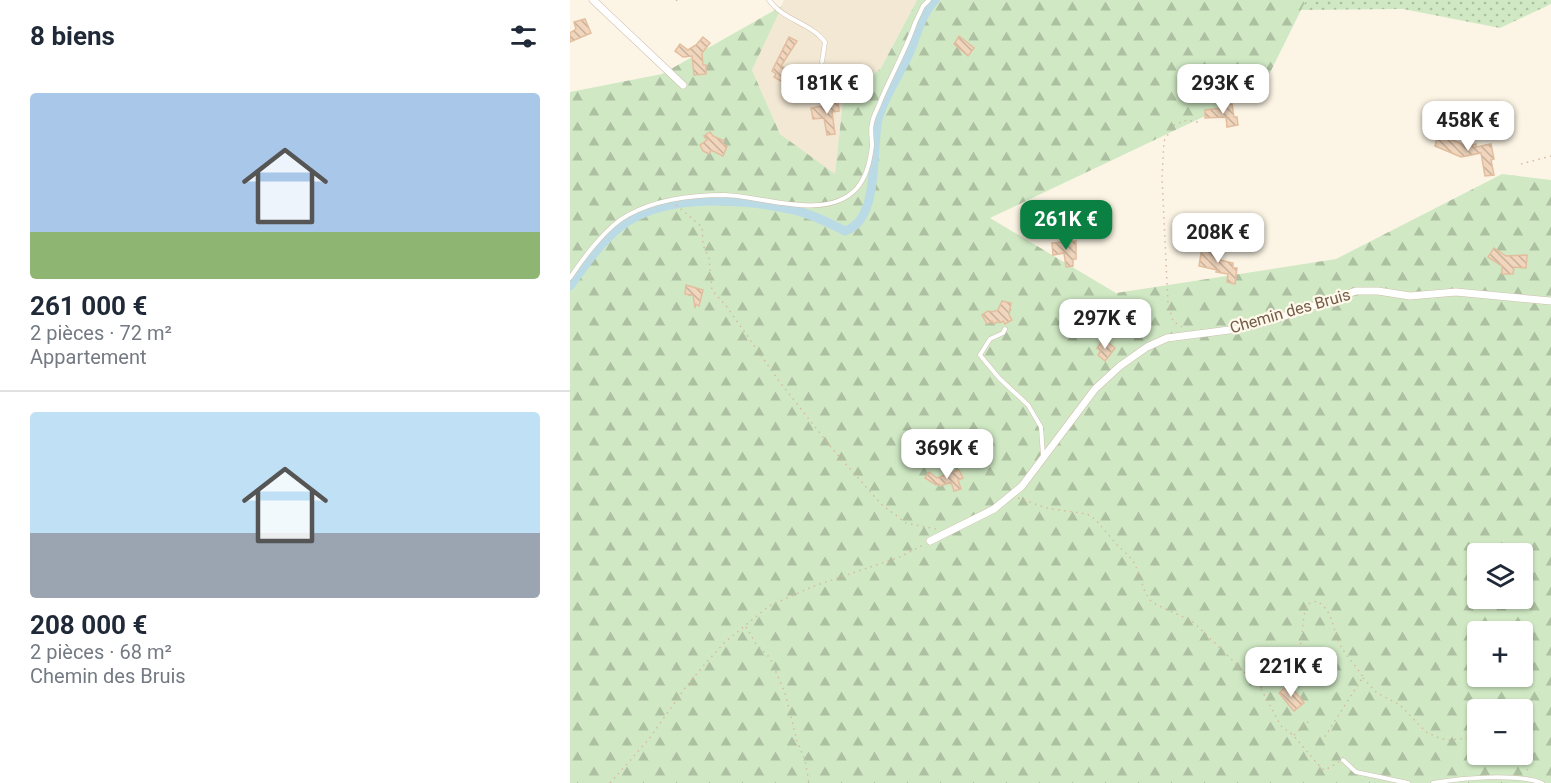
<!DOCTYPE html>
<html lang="fr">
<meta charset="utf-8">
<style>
:root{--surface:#fff;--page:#f6f6f7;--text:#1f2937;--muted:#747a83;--line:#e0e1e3;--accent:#0b8043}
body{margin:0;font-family:Roboto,sans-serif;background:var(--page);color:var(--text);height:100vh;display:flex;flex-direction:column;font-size:22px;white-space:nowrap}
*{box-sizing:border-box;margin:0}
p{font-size:20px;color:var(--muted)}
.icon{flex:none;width:33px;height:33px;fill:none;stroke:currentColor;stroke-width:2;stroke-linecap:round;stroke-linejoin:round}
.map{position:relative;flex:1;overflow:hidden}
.drawer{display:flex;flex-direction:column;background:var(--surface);width:570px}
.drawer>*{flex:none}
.fabs{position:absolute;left:897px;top:543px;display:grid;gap:12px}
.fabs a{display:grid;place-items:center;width:66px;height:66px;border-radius:6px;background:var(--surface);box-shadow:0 2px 4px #0004;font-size:30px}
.price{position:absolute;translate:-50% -51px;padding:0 14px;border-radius:12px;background:#fff;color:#222;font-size:20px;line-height:39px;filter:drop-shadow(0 2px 3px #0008)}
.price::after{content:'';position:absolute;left:50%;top:36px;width:18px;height:14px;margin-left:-9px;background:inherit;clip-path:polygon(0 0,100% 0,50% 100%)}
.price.current{background:var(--accent);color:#fff}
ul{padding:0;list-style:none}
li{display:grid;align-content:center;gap:12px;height:318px;padding:0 30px}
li+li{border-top:2px solid var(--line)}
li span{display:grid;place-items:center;height:186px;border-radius:6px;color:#555}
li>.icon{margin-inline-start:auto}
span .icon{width:108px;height:108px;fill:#fffc;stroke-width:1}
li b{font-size:26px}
h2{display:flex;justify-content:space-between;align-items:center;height:72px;padding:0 30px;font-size:26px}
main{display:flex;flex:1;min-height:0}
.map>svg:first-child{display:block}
.residential{fill:#f3e8d4}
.grass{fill:url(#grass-dots)}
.forest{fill:url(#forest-firs);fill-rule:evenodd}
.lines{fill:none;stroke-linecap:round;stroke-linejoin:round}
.canal{stroke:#badbe5;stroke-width:9}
.building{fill:url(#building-back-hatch);stroke:#e3be9e;stroke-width:1.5}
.service-casing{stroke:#cfc0af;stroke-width:5}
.minor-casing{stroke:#cfc0af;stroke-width:8}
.path{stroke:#d6baa1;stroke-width:1.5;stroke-dasharray:1.5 4.5;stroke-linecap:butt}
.service{stroke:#fff;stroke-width:4}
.minor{stroke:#fff;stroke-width:7}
.labels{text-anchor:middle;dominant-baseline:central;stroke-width:4.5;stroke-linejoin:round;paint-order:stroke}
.street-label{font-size:16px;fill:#745d4b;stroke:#fff9eb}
</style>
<main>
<section class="drawer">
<h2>8 biens<svg class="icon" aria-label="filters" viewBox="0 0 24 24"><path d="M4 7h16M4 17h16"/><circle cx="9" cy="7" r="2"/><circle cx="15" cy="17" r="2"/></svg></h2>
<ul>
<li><span style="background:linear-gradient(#a9c7e8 75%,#8fb573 0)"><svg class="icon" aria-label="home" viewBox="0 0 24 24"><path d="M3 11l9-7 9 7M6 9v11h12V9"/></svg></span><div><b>261 000 €</b><p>2 pièces · 72 m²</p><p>Appartement</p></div></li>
<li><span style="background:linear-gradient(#bfe0f5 65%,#9aa5b1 0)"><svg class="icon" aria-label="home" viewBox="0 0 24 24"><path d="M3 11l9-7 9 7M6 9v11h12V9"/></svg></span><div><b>208 000 €</b><p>2 pièces · 68 m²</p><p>Chemin des Bruis</p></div></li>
</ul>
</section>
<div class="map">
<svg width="981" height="783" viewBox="0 0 981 783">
<defs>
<pattern id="grass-dots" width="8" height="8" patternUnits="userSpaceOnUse" patternTransform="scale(1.5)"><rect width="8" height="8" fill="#d0e9c4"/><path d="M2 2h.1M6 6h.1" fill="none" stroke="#adc0a1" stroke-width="1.8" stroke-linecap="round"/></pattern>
<pattern id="forest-firs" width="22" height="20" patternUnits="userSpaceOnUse" patternTransform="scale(1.5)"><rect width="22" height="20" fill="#d0e9c4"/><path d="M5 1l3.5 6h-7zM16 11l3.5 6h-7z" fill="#adc0a1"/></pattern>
<pattern id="building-back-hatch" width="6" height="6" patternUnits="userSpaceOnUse" patternTransform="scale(1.5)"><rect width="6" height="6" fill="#f1d6bd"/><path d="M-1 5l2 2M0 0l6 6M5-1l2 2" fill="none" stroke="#c8b19c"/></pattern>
</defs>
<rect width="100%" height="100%" fill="#fcf5e5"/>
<!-- residential -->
<polygon class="residential" points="214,0 347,0 311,68 273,100 265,175 210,134 182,70"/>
<!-- grass -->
<polygon class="grass" points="736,0 981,0 981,4 930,28 833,9 731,10"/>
<!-- forest -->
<path class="forest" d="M347,0H736L692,89L420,218L546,293L766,259L932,174L981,180V783H0V92L92,74L212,6L182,70L210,134L265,174L273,100L311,68ZM908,554H952V598H908ZM908,632H952V676H908ZM908,710H952V754H908Z"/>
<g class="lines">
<!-- canal -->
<path class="canal" d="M0,286C15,265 30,243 50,227C93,192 174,199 224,210C242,214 259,223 275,231C312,219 300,145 309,116C315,95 330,74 339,54C347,35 351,15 365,0"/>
</g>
<!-- building -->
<g class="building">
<polygon points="15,19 21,33 0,42 0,33 6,29 4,22"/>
<polygon points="389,36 404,48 398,56 384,44"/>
<polygon points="133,37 140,43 132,53 133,65 136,65 136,74 124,75 122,56 113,57 105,51 110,44 118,50 126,45"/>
<polygon points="219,37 227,41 211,66 215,68 213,73 228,81 221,93 213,88 216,84 204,77 206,74 202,71"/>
<polygon points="268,101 269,111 262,112 265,134 257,135 254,118 243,119 241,108 258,105 258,102"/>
<polygon points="662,104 664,117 667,117 668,125 657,127 656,117 635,118 635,110 652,108 652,105"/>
<polygon points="140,132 143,136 154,141 153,144 157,146 153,156 141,150 139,154 133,151 130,145 137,140 134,136"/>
<polygon points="868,134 897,146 906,144 906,147 921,144 924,159 921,160 924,175 915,176 911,153 891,157 865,146"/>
<polygon points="506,241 506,259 503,259 503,266 496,267 494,253 483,255 482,243"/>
<polygon points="632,247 651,251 650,260 663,263 663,268 667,268 665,284 657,282 658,274 646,272 647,270 629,266"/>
<polygon points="924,248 936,256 957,255 956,268 944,267 943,274 932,274 932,266 918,257"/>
<polygon points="116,285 133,290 129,306 126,304 125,308 123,295 115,294"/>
<polygon points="432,301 441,303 439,315 442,320 435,324 433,321 430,323 429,321 424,324 422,321 417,324 412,315 418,311 422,312 428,310"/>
<polygon points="534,339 545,348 535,361 528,355 531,351 527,348"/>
<polygon points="389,470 393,478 388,480 391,489 384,491 381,482 370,486 369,484 366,485 355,478 359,472 367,478"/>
<polygon points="719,684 734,703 724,711 709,693"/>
</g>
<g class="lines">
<!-- service casing -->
<g class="service-casing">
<g id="service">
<path d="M199,0C213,20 241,23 255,42L252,62"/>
<path d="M0,278C13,258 37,226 58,215C87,199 123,195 155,195C193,196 257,222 287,188C297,176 300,161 302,146C302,138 300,130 302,123C303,116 308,108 310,102C321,75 336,50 345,23L353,6L359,0"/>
<polyline points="435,329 433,333 420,339 410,355 429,378 458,405 471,427 473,456"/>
<polyline points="773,760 786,772 838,783"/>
<path d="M863,783C891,778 947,773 972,783"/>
</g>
</g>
<!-- minor casing -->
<g class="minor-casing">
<g id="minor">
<polyline points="23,0 113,85"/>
<polyline points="360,541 424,509 452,486 525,389 550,366 577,347 597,338 667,329 706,319 786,291 808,291 840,296 886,292 981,301"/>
</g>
</g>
<!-- path -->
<g class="path">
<polyline points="106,0 108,1"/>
<polyline points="951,164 981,156"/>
<polyline points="106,205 132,227 133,245 139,258 142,290 157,307 209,381 260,446 311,504 336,523 366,529"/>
<polyline points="612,327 603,321 598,304 592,177 594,141 604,125 617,120 632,123"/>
<polyline points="448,498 476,508 517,514 526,520 547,545 559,556 565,564 575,592 580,600 587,605 622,621 646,644 691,689 711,726 723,735 752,769 755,770 769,762"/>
<polyline points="176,627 186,644 200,658 215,693 227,741 235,760 239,783"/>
<path d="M729,650C734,635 731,617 738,604L747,601C763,611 762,627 769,642C774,655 786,665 793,677L754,738"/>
<polyline points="793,678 807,693 830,705 856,732 869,738 879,740 908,737"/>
<polyline points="691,688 697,668"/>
<polyline points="724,735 739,721"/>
<polyline points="947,754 960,774"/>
<polyline points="40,783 79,739 115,688 135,664 155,642 199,606 244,586 330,557 355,544"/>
</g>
<!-- service -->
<use href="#service" class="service"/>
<!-- minor -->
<use href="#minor" class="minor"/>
</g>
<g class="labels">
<!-- street labels -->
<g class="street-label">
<text transform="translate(720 311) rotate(-16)">Chemin des Bruis</text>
</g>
</g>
</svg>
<div class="fabs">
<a><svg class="icon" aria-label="layers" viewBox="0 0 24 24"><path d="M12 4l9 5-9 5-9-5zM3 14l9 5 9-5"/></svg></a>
<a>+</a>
<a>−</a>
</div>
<b class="price" style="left:257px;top:115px">181K €</b>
<b class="price" style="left:653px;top:115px">293K €</b>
<b class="price" style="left:898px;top:152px">458K €</b>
<b class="price current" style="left:496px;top:251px">261K €</b>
<b class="price" style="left:648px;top:264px">208K €</b>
<b class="price" style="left:535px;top:350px">297K €</b>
<b class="price" style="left:377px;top:480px">369K €</b>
<b class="price" style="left:721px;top:698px">221K €</b>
</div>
</main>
